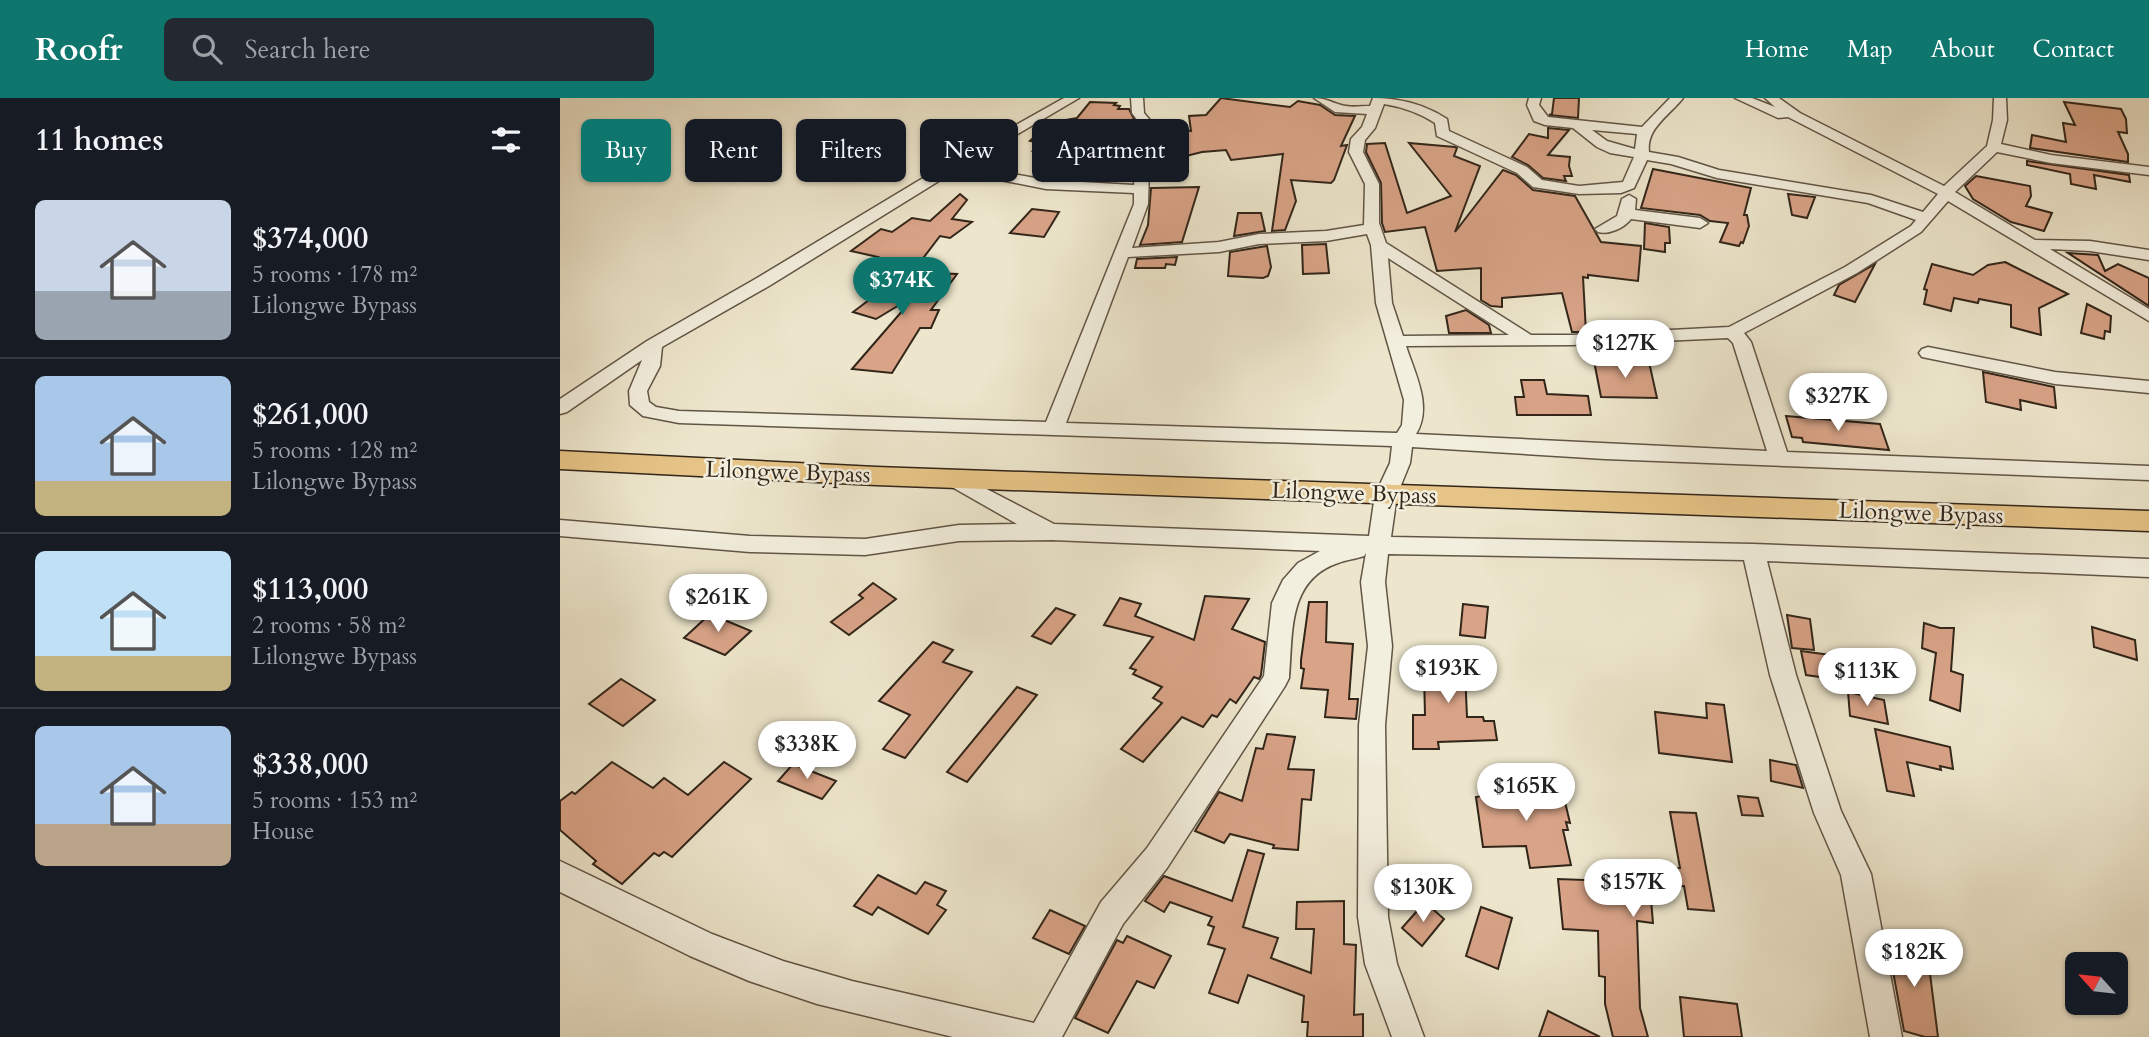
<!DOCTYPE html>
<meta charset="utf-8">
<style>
:root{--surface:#171b24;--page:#242831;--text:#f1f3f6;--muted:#9ea1a6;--line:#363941;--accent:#0f766e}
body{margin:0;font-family:Cardo,serif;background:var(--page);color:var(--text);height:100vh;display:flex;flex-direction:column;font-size:26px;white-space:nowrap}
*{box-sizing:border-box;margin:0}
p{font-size:23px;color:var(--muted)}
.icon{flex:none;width:38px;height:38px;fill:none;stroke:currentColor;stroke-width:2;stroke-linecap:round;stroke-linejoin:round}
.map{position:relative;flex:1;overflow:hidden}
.side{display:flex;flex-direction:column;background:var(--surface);width:560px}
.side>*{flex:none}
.guide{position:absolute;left:21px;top:21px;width:665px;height:63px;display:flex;gap:14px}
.needle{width:46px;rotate:297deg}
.tools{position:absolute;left:1505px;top:854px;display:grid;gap:14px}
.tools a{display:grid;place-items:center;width:63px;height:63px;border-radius:10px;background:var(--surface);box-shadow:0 2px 5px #0004;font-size:35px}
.price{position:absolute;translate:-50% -60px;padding:0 16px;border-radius:24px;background:#fff;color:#222;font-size:23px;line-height:46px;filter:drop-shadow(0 2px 4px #0008)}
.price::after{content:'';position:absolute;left:50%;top:42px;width:21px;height:16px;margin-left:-10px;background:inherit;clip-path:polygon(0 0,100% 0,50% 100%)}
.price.on{background:var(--accent);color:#fff}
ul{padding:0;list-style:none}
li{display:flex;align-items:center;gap:21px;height:175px;padding:0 35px}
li+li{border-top:2px solid var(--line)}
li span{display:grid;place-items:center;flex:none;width:196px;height:140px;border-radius:10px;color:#555}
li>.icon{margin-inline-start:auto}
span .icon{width:84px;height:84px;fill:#fffc;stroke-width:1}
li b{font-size:30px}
h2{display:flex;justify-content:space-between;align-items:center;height:84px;padding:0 35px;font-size:30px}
.pill{padding:0 24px;border-radius:10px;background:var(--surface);box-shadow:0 2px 5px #0004;font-size:24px;line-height:63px}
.pill.on{background:var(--accent);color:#fff}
header{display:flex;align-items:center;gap:42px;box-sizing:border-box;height:98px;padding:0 35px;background:var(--accent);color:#fff}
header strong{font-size:33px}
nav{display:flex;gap:38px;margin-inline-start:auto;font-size:24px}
.search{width:490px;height:63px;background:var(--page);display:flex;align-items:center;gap:18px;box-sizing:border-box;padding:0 24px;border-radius:10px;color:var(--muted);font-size:26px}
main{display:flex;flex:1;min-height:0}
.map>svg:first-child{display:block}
.building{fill:#d8a387;stroke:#322519;stroke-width:2}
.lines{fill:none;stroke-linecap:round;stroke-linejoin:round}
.minor-casing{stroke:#615546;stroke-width:3}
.major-casing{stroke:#322519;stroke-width:3}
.minor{fill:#f3efde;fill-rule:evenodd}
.major{fill:#e6c386;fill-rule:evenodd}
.labels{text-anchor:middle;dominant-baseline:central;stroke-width:5;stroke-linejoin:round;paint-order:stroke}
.street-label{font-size:23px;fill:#322519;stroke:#f3efde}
</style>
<header>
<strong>Roofr</strong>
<div class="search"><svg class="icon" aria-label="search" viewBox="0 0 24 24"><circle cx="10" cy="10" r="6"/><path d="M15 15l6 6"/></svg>Search here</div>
<nav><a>Home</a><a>Map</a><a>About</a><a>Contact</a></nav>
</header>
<main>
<section class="side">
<h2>11 homes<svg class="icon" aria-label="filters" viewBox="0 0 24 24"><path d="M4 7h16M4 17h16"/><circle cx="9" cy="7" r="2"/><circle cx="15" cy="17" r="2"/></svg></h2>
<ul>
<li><span style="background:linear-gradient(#c9d6e8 65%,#9aa5b1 0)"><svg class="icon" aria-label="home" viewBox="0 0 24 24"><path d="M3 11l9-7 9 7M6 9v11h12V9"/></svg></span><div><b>$374,000</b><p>5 rooms · 178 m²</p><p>Lilongwe Bypass</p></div></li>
<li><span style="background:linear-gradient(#a9c7e8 75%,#c2b280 0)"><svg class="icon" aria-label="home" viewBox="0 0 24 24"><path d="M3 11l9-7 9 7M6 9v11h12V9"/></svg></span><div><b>$261,000</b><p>5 rooms · 128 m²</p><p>Lilongwe Bypass</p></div></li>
<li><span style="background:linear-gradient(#bfe0f5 75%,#c2b280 0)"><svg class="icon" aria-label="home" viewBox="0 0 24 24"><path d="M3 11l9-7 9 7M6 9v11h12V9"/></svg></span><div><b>$113,000</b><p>2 rooms · 58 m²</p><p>Lilongwe Bypass</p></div></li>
<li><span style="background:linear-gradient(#a9c7e8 70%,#b9a48a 0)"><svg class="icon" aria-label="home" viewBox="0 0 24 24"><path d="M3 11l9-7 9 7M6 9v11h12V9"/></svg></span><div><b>$338,000</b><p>5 rooms · 153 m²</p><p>House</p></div></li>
</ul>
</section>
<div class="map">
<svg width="1589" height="939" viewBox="0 0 1589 939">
<rect width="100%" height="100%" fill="#ede6cc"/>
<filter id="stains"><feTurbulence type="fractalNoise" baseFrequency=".00286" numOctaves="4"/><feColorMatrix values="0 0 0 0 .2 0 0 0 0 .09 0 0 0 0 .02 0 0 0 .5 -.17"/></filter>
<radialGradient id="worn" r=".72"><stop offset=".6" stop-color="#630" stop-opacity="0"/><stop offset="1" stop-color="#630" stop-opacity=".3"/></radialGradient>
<!-- building -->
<g class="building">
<polygon points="661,0 730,9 738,3 760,7 775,17 795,18 781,48 787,47 774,82 771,85 731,82 736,103 725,132 712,133 723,56 671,62 666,52 642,54 594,66 606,39 625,40 625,32 631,33 629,18 646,17"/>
<polygon points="994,0 1019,0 1018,20 989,17 992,16"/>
<polygon points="530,4 556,5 554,7 560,8 558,11 569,11 575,23 556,38 587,39 572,71 527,82 533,58 528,65 515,50 500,61 473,53 486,46 470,43 489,25 517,20"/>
<polygon points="1504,4 1561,11 1566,21 1567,35 1558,34 1568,56 1568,64 1470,50 1472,37 1506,44 1503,25 1515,27"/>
<polygon points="988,30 1009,32 988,57 1010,59 1009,68 1012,78 1004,78 1006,83 983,80 968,67 952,59 969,36 988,40"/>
<polygon points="825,45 847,115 891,98 849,45 895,49 897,50 894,58 920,68 895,134 943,72 956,77 973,92 1015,98 1041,144 1081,148 1078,183 1028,177 1028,180 1023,179 1026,234 1012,234 1002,195 942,200 942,209 931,208 921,202 921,170 877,173 865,129 825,134 822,125 821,85 806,54 807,46"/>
<polygon points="1467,63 1569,77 1570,84 1534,77 1536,91 1511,86 1510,76 1467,67"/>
<polygon points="1093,71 1191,90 1184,117 1187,117 1189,128 1183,145 1181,144 1179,148 1160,144 1168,125 1150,123 1140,117 1081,110"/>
<polygon points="1416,78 1470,88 1471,98 1466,108 1492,115 1484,133 1451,124 1413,101 1405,88"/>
<polygon points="639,89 622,144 580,147 588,127 591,90"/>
<polygon points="400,96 407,102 392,121 412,124 390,140 380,138 364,159 339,177 304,172 318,159 291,153 321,131 332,134 352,120 370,123"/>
<polygon points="1228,96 1255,99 1247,120 1232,117"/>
<polygon points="472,111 499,114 484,139 450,135"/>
<polygon points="678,115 701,115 705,133 674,138"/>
<polygon points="1085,125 1109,129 1110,145 1105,145 1105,154 1084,151"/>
<polygon points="766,146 769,175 743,176 742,147"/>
<polygon points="707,148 711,169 708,178 703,180 668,178 670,154"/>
<polygon points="1508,155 1538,157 1545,173 1558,166 1589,180 1589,208"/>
<polygon points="617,159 615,167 606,166 605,170 575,170 577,161"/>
<polygon points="1445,164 1508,196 1479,210 1481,237 1451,229 1451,207 1419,201 1418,205 1394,200 1391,213 1364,206 1367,192 1364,191 1372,166 1413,177 1428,167"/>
<polygon points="1315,166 1295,204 1274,197 1279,187"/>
<polygon points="346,174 397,176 371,212 379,212 371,230 360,230 332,275 292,271 356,197 316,221 293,214"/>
<polygon points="1527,206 1551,218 1550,234 1545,233 1544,241 1521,235"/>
<polygon points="906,212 929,227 931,235 889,235 886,218"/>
<polygon points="1034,263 1089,264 1097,300 1041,299"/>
<polygon points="1423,274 1494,289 1496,310 1460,302 1461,312 1426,304"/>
<polygon points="961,282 984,282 987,296 1028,298 1031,317 957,317 955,299 964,299"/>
<polygon points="1226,318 1320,326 1329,352 1243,344 1242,340 1232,339"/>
<polygon points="313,485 336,501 289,537 271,524 303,500 299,497"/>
<polygon points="645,498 689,501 672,531 705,544 701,577 699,581 694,579 676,605 670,601 657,619 652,617 643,629 622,619 583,664 561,651 602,605 593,600 602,589 573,576 576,572 570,570 593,539 544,527 560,500 581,506 575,518 634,542"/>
<polygon points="749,504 767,504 766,544 793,546 789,601 798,601 796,621 765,619 768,592 741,590 744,571 741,570 741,562"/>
<polygon points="903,506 928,509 925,540 900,537"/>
<polygon points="496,510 515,517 491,546 472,538"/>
<polygon points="150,516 191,533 165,557 124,540"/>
<polygon points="1227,517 1250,521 1254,552 1232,550"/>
<polygon points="1364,525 1380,530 1394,530 1391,573 1403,577 1400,613 1370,602 1376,555 1362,550"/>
<polygon points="1532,529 1575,542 1577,562 1534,549"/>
<polygon points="373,544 393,552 383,564 412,574 345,660 323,651 350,617 319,603"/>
<polygon points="870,549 904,550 907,619 923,619 924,623 934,623 937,642 878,644 879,651 853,651 853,617 865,617 864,576 871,576"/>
<polygon points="1241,553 1270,557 1275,581 1246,577"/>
<polygon points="61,581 95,602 63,628 29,606"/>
<polygon points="457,589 477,597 407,684 387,674"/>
<polygon points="1288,594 1324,602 1328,626 1290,618"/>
<polygon points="1146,605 1164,607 1172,664 1099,655 1095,614 1147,620"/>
<polygon points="1315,631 1390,649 1393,671 1380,668 1381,672 1347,664 1354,698 1327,693"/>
<polygon points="707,636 735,639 728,671 754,672 751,702 742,701 738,752 713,750 714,747 670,736 664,745 635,733 659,694 682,703 696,650 703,651"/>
<polygon points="1210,662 1236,667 1243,690 1211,683"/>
<polygon points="52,664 93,690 104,680 128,697 164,664 191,681 112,759 104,754 99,758 94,755 62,786 33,766 36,763 0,732 0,703 12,694 15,696"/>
<polygon points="233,666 276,683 262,701 218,683"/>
<polygon points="977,684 979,695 995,694 997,704 1005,704 1010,725 1006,724 1008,732 1003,732 1011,767 970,770 966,748 923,749 916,699 922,698 922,693 955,692 955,689 959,689 958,685"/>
<polygon points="1178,698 1198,700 1203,718 1182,717"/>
<polygon points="1110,714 1136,715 1154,813 1128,811 1124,788 1090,790 1093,825 1077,823 1080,910 1088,939 1053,939 1045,906 1045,879 1039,878 1038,833 1003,831 998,781 1052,783 1050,773 1120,770"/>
<polygon points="688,752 704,756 683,829 718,840 711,860 751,875 754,831 736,831 737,804 784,803 784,846 796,847 794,917 803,916 803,939 747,939 748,924 742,924 744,898 688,877 678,905 649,895 665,851 648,846 654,829 648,827 652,819 610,804 604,814 585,803 604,778 672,803"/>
<polygon points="318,777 356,796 365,784 386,793 377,807 386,812 368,836 318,809 312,817 294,808"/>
<polygon points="865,804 884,821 862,848 842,830"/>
<polygon points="921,809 952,820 938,871 906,858"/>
<polygon points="490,812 525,828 509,856 473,840"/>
<polygon points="567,838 611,858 594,890 577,883 548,935 515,920 557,842 563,845"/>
<polygon points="1327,841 1367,852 1378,939 1365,939 1344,933"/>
<polygon points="1120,899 1177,906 1182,939 1124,939"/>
<polygon points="988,913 1040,939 979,939"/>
</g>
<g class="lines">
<!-- minor casing -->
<g class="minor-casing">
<g id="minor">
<path d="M504,0H519L405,67L486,82L574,87L575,71L590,39L572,15L571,0H583L584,15L604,39L589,71L588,106L572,150L659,144L699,136L766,133L804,127L805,86L789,54L791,41L802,29L807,16L775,14L754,0C766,0 770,4 781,7C790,10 801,8 810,8L813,0C840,0 864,6 887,21L889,33L967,69L982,82L1019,88L1063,84L1074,59L1050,55L1037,49L1013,30L985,27L974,23L967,7L969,0H981L979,7L988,19L1082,29L1110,0H1123C1110,17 1086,30 1089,54L1118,59L1159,72L1311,97L1363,114L1378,96L1228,19L1218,20L1175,0H1192L1215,9L1205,0H1219L1240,15L1384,88L1427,48L1433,22L1434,0H1446L1447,22L1441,46L1491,57L1589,69V77L1491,65L1437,54L1395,94L1475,142L1530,143L1589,152V162L1530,153L1490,151L1589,211V223L1388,103L1361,134L1297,175L1184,235L1191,244L1227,354L1589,368V382L1045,361L852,349L850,365L837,397L831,439L1193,446L1589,461V479L1207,463L1236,577L1281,713L1311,776L1342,939H1310L1281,777L1254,715L1210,577L1184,462L828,456L825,484L832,548L825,627L828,819L837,866L864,939H832L805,866L798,819L799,627L808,548L801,484L806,455L804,458C795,461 786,462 778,465C727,482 733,536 729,580L725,588L607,770L563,826L502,939H393L257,906L189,883L130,858L0,794V763L152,836L223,863L292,883L474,925L541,804L587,750L704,578L712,505L723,482L738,465L760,453L492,442L399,443L305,457L190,454L0,438V422L190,438L305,441L399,427L457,426L385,385L382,380L385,375L392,373L494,426L809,438L815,397L830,365L832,348L119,325L83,318L70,307L69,293L82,262L7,314L0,316V301L87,243L197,180L388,65ZM824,6C842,9 860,15 875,25L877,38L957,75L973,89L1019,96L1061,95L1074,90L1087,62L1111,66L1157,80L1308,105L1356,122L1351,128L1285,169L1169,229L1012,237H971L826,145L819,125V86L803,54L805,42L815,30ZM1032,32L1077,36L1075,51L1047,43ZM395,73L486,91L574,95V106L486,324L119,313L96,309L89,304L87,293L100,268L102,249L209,188ZM807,136L811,147L816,205L844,302L842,327L837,335L506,325L568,159L659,154L699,146L766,143ZM828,160L949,237L843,238L832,205ZM1168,240L1173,245L1207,353L856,336C873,309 855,276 846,248L1012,247Z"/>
<path d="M1069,97L1076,101L1075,112L1140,120L1148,125L1140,130L1071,121C1064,130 1049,137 1038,134L1035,131L1057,118L1062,101Z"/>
<polygon points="1368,249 1495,274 1589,283 1589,295 1495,286 1362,259 1359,255 1362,251"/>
</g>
</g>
<!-- major casing -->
<g class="major-casing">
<polygon id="major" points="0,353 316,369 1589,413 1589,433 316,387 0,371"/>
</g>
<!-- minor -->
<use href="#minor" class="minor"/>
<!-- major -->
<use href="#major" class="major"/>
</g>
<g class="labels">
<!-- street labels -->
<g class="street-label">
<text transform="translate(228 374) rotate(2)">Lilongwe Bypass</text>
<text transform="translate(794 395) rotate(2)">Lilongwe Bypass</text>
<text transform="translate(1361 415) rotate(2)">Lilongwe Bypass</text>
</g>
</g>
<rect width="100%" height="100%" filter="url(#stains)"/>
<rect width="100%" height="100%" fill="url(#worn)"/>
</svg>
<div class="tools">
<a><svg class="needle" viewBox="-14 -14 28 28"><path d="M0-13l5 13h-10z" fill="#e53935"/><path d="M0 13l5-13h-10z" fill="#9ea1a6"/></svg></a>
</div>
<b class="price on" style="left:342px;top:219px">$374K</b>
<b class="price" style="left:1065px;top:282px">$127K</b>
<b class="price" style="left:1278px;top:335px">$327K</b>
<b class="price" style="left:158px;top:536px">$261K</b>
<b class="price" style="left:888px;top:607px">$193K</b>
<b class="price" style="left:1307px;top:610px">$113K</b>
<b class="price" style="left:247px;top:683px">$338K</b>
<b class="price" style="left:966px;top:725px">$165K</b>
<b class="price" style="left:1073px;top:821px">$157K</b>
<b class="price" style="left:863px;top:826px">$130K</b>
<b class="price" style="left:1354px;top:891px">$182K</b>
<div class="guide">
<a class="pill on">Buy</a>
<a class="pill">Rent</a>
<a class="pill">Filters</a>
<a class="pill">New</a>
<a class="pill">Apartment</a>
</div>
</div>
</main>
